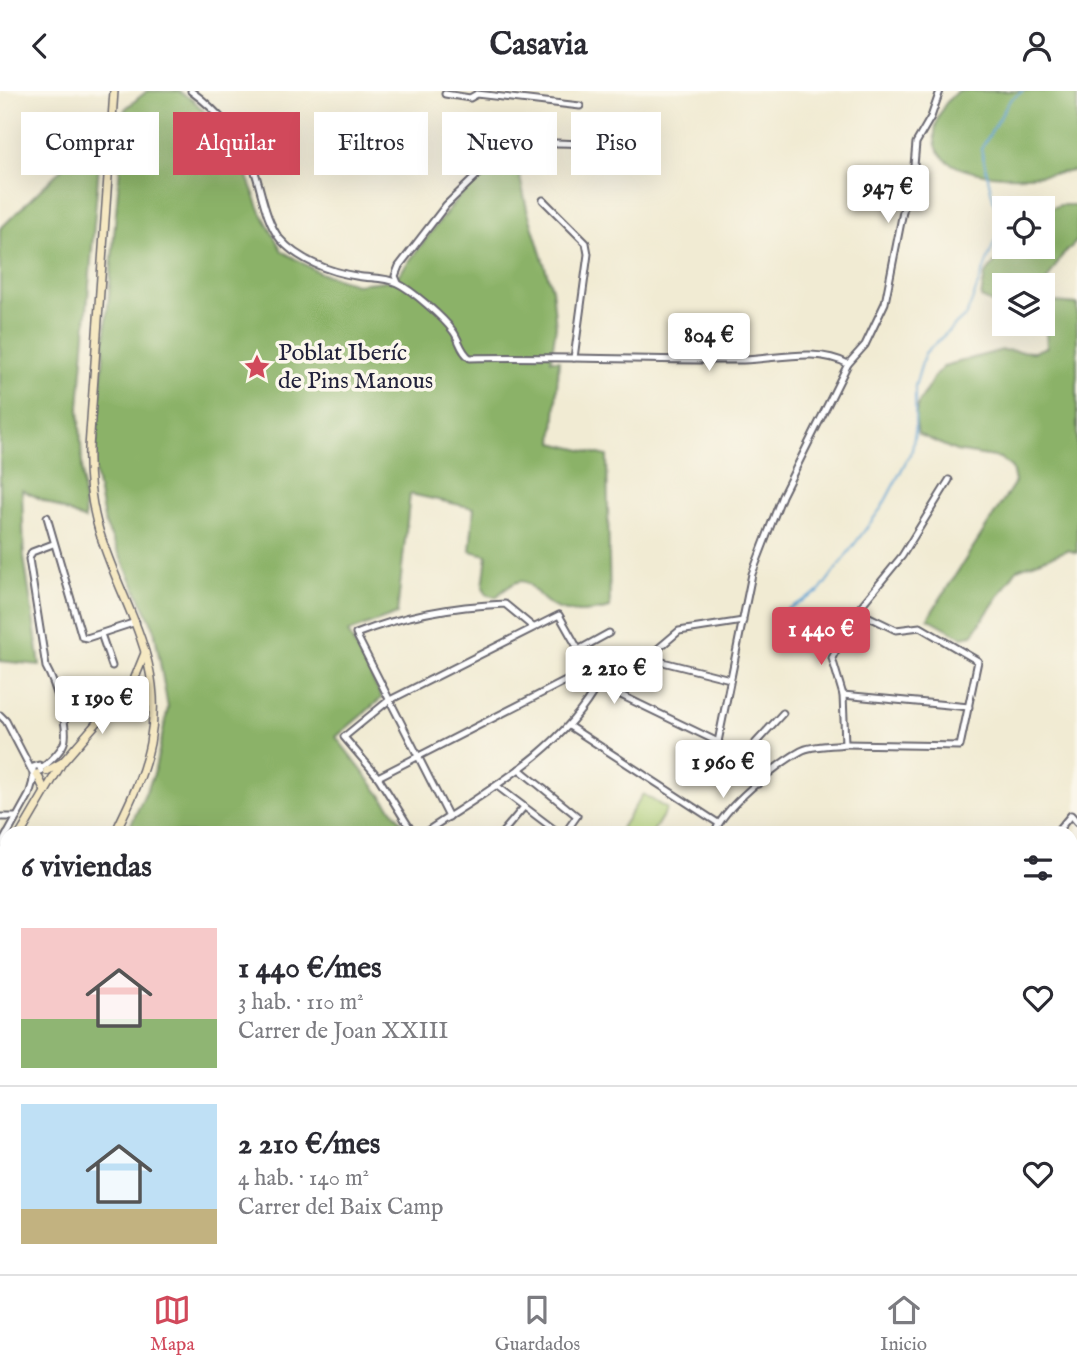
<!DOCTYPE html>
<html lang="es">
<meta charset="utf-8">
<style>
:root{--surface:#fff;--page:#f7f7f7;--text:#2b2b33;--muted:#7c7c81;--line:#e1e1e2;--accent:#d1495b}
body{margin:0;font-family:"IM FELL English",serif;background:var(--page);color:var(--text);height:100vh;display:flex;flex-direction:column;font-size:26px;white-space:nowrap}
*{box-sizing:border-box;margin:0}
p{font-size:23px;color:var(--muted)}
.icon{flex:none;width:38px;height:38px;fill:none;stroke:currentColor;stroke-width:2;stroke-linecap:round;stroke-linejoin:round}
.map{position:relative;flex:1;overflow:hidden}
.drawer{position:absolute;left:0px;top:735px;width:1078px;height:448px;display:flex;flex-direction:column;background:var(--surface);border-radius:21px 21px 0 0;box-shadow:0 7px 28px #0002}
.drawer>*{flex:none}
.guide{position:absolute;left:21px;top:21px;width:700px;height:63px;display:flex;gap:14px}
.buttons{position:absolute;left:992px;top:105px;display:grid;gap:14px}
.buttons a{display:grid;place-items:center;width:63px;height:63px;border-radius:0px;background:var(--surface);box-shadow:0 7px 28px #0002;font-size:35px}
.price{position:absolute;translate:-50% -60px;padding:0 16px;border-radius:7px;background:#fff;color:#222;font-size:23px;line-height:46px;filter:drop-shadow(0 2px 4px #0008)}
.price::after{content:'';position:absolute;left:50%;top:42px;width:21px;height:16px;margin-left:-10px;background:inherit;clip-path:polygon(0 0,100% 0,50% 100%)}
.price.current{background:var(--accent);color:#fff}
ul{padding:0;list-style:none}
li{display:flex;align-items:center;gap:21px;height:175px;padding:0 21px}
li+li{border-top:2px solid var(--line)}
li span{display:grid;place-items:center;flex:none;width:196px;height:140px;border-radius:0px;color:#555}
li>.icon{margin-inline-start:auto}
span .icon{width:84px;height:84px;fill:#fffc;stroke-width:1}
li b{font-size:30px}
h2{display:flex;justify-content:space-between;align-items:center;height:84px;padding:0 21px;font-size:30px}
.tag{padding:0 24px;border-radius:0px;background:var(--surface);box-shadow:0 7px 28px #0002;font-size:24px;line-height:63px}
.tag.current{background:var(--accent);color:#fff}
header{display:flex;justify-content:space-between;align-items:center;height:91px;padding:0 21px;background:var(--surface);font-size:32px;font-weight:700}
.dock{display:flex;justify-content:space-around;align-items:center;height:98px;border-top:2px solid var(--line);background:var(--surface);font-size:19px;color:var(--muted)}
.dock a{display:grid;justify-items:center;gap:4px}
.dock .current{color:var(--accent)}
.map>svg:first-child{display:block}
.green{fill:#afcf77;stroke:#687859;stroke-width:2}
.forest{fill:#8bb268;stroke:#566a52;stroke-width:2}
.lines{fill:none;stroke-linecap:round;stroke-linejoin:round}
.stream{stroke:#5ea1d2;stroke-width:2}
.minor-casing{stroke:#6a6870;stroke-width:9}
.secondary-casing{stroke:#6a6870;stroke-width:10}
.motorway-casing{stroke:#6a6870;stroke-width:12}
.minor{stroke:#fff;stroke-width:5}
.secondary{stroke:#f6e9c3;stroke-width:7}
.motorway{stroke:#e9c769;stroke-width:9}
.labels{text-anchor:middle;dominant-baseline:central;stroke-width:7;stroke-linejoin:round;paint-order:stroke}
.poi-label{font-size:24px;fill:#22223b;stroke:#fbf7ec;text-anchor:start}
</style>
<header><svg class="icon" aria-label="back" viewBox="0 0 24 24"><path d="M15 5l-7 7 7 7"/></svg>Casavia<svg class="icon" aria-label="person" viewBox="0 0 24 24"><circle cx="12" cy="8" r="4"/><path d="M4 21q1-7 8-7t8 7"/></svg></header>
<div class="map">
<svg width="1077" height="1183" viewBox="0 0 1077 1183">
<rect width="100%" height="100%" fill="#fbf7ec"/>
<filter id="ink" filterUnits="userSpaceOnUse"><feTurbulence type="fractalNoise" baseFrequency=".0143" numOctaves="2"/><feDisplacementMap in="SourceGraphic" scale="14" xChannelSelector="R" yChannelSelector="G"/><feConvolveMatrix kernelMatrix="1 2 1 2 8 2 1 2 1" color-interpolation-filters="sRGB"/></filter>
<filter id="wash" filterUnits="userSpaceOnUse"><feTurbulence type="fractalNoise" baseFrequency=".00686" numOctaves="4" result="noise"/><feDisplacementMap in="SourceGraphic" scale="28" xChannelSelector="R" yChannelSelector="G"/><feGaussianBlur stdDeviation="1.57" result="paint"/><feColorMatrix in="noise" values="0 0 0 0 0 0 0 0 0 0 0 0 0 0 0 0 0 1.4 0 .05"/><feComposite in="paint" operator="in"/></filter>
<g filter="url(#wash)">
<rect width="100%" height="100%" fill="#f1ebd3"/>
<!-- green -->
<polygon class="green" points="643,703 667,718 652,742 629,742 621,737"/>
<!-- forest -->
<g class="forest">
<path d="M147,0H178L193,9L233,50L261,121L282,160L320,182L356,193L394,189C420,159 479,68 514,59L527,118L552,198L556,235L551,269H559L553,352L607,365L610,517C594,521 570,524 554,516C525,500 533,473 496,506L487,504L483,496L487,464L470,460L474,417L410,403L397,523L348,541L382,607L336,646L410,742H127L154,683L168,617L154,537L105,433L94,376L125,18Z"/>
<path d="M958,0H1077V79C1043,87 929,97 935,41C936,25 945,10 958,0Z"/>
<polygon points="82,58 99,73 79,316 85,429 22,399 24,466 40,574 0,570 0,138"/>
<polygon points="1060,114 1077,114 1077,150 1061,166 1043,196 1004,194 1004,218 981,207 985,184 1007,156 1043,156 1043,120"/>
<polygon points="1043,210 1077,213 1077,462 1068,459 1017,478 972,544 962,546 928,527 1015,391 1012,377 1000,367 956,360 918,343 915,327 918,313 934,286 944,275 1002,259 1033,261 1047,256 1046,242 1033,233 1043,233"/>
</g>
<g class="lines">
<!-- stream -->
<g class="stream">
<polyline points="786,519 819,501 882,416 912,359 915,340 915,295 925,262 967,223 1000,136 981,58 1010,9 1023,0"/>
<polyline points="87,1182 114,1176"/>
</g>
</g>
</g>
<g filter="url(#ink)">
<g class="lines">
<!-- minor casing -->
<g class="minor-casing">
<g id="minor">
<path d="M191,0C217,19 243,48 254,78C262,101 265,129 280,148C298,169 330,181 356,185C371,188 383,185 397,192C412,199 444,227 453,240C460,249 460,260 470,267C561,265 652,270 743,269C778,268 816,256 848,273"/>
<polyline points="445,3 470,7 477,3 580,15"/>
<polyline points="543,109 586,152 588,163 574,267"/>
<path d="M398,192L395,185L399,175L446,114L500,62C523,49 578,50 603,58"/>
<polyline points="47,426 82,546 87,547 136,531"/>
<polyline points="101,543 112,575"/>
<polyline points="580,558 609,542"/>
<polyline points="647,567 730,588"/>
<polyline points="616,601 647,567 679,540 743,530"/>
<polyline points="843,604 969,616"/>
<polyline points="0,624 6,630 32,680"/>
<polyline points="569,635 718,732"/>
<polyline points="718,651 752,483 782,405 848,273 865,254 885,212 909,90 913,86 916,52 931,26 940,0"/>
<polyline points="845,653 960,655 978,570 920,536 896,539 857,520"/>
<polyline points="738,671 783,622"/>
<path d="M41,677C48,673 61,660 64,652C70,637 54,590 46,576L29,468L32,461L53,453"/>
<polyline points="519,678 577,725 565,742"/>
<polyline points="378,686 591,577"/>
<polyline points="33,692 33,676 39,674 41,680"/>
<polyline points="497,695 559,742"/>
<polyline points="0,726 17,726"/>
<path d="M449,726L356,543C404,524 453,515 505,513L533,536"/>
<polyline points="8,742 29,704 35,683"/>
<polyline points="413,742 378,686 344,646 388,610 559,524 598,593 718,651 758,693"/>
<path d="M424,742C486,700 561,661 598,593"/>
<polyline points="502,742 524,716"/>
<path d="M715,742C721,718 779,672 801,660C812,654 832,655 845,653L843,604L832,567L857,520L902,465L949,389"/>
<polyline points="1056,742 1071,724 1077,731"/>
<polyline points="0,756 7,743"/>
<polyline points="1071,877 1077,871"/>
<polyline points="1071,985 1074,971"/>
<polyline points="1071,1099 1077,1099"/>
<polyline points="1071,1158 1077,1159"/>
<polyline points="644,1176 647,1183"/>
<polyline points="528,1183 534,1176"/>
<polyline points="539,1183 556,1176"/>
<polyline points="734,1183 744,1180 743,1176"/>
</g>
</g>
<!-- secondary casing -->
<g class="secondary-casing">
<g id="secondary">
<path d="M114,0L89,357C88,389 92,421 103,452C127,523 165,572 150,652C144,684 129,713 115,742"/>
<polyline points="124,602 144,599 152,613"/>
<polyline points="47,680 61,672"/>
<polyline points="37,683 45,700"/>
<polyline points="21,742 62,672 134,589 145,562"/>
<polyline points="0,779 7,767"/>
<polyline points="0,925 7,931"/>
<polyline points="83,1176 84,1183"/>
</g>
</g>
<!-- motorway casing -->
<g class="motorway-casing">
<g id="motorway">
<polyline points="1071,1122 1077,1122"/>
<polyline points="1071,1137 1077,1137"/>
<polyline points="0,1180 12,1176"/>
<polyline points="43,1183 64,1176"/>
</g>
</g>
<!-- minor -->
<use href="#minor" class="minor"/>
<!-- secondary -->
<use href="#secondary" class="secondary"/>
<!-- motorway -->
<use href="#motorway" class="motorway"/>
</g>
</g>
<!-- icons -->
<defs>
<g id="sight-bare" transform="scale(2.1)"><path d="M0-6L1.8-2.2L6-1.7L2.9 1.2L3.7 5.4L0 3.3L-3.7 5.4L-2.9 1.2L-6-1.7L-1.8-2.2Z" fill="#d1495b" stroke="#fbf7ec" stroke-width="2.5" paint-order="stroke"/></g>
</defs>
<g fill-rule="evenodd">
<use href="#sight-bare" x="257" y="276"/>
</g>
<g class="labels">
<!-- poi labels -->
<g class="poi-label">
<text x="278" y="262">Poblat Iberíc<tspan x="278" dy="28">de Pins Manous</tspan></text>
</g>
</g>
</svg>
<div class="buttons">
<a><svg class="icon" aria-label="locate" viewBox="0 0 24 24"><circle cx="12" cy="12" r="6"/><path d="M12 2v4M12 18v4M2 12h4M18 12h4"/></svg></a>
<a><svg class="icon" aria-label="layers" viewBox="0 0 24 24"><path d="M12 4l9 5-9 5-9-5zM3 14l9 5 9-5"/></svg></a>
</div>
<b class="price" style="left:888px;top:134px">947 €</b>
<b class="price" style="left:709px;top:282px">804 €</b>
<b class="price current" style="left:821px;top:576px">1 440 €</b>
<b class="price" style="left:614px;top:615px">2 210 €</b>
<b class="price" style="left:102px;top:645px">1 190 €</b>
<b class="price" style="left:723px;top:709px">1 960 €</b>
<div class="guide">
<a class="tag">Comprar</a>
<a class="tag current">Alquilar</a>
<a class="tag">Filtros</a>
<a class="tag">Nuevo</a>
<a class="tag">Piso</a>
</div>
<section class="drawer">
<h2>6 viviendas<svg class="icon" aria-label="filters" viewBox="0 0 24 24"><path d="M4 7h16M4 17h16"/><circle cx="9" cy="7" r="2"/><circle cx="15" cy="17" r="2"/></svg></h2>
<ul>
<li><span style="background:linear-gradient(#f6c9c9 65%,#8fb573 0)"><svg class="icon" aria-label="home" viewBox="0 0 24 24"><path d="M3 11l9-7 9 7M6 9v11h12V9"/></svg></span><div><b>1 440 €/mes</b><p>3 hab. · 110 m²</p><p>Carrer de Joan XXIII</p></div><svg class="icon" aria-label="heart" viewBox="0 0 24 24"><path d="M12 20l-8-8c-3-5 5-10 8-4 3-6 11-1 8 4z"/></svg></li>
<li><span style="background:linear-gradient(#bfe0f5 75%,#c2b280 0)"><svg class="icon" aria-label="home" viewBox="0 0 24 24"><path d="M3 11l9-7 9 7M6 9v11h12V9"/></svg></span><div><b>2 210 €/mes</b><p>4 hab. · 140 m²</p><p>Carrer del Baix Camp</p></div><svg class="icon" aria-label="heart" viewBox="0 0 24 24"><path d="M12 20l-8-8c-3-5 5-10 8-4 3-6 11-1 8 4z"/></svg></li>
</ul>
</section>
</div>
<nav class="dock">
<a class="current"><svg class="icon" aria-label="map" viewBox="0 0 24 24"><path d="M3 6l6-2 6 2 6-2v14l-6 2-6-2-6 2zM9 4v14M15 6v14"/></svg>Mapa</a>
<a><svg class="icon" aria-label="saved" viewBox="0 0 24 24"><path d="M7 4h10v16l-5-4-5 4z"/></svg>Guardados</a>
<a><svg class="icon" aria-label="home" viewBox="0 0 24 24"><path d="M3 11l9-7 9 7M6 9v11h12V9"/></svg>Inicio</a>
</nav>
